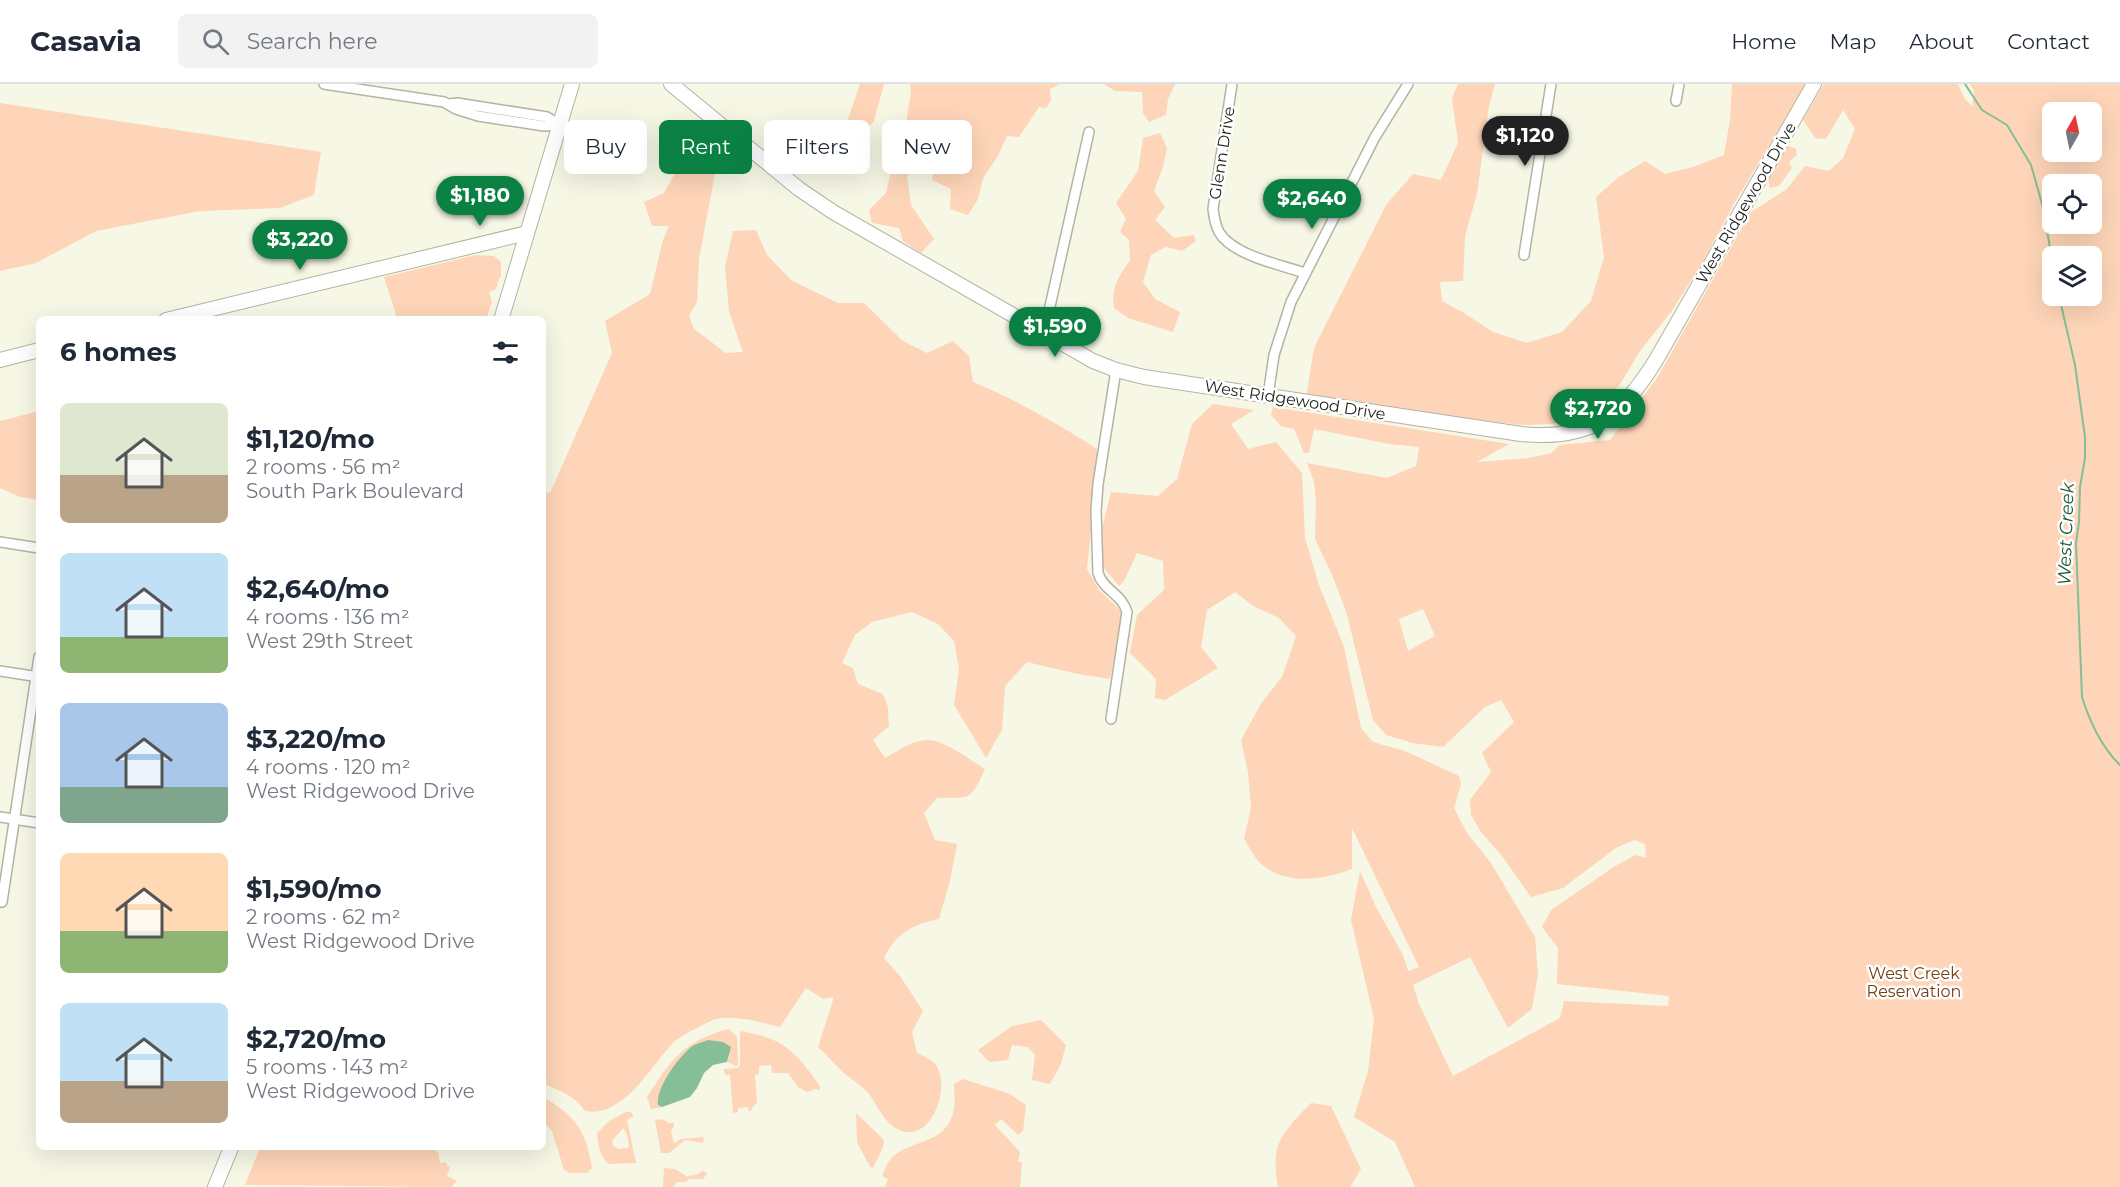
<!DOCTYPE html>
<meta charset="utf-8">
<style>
:root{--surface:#fff;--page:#f2f2f3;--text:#1f2937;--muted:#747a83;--line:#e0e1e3;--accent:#0b8043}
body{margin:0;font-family:Montserrat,sans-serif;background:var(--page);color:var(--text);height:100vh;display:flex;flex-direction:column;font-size:22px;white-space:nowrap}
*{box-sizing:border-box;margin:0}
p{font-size:20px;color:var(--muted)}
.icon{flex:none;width:33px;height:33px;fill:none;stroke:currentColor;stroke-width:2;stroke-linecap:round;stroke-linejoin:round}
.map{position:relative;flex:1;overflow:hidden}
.details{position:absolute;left:36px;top:232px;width:510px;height:834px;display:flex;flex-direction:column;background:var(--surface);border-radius:9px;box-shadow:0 6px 24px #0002}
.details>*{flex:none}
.top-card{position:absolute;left:564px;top:36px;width:570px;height:54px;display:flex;gap:12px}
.needle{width:39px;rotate:9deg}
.fabs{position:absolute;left:2042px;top:18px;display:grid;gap:12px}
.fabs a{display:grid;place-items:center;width:60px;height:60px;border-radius:9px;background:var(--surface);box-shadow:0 6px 24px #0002;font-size:30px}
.price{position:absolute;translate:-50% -51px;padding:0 14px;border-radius:21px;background:var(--accent);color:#fff;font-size:20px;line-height:39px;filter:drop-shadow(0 2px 3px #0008)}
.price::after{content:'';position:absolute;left:50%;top:36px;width:18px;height:14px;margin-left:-9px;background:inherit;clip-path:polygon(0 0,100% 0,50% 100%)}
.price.active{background:#222;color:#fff}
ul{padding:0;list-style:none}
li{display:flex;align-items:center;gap:18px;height:150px;padding:0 24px}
li span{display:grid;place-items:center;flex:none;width:168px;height:120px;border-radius:9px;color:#555}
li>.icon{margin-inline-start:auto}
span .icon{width:72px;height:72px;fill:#fffc;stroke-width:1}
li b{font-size:26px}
h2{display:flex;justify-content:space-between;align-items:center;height:72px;padding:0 24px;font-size:26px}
.tag{padding:0 21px;border-radius:9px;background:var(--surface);box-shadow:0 6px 24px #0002;font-size:21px;line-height:54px}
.tag.active{background:var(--accent);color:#fff}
header{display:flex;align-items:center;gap:36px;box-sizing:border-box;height:84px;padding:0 30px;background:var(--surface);border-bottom:2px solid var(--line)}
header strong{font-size:28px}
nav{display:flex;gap:33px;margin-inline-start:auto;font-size:21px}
.search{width:420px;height:54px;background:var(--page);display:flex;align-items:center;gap:15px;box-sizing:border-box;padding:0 21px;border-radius:9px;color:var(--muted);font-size:22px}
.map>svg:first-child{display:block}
.green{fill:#fed5b8;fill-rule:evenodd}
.water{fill:#85be97}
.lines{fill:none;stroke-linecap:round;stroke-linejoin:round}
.stream{stroke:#85be97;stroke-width:2}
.street-casing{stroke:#b4b3a4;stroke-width:12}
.secondary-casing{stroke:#b4b3a4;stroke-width:16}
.street{stroke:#fff;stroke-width:9}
.secondary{stroke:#fff;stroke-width:14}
.labels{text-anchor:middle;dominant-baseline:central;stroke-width:5;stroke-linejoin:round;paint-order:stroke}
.street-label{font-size:16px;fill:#1d1d17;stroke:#fff}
.park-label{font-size:16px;fill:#734014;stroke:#fff}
.water-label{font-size:18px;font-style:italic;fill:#1b5b35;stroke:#fff}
</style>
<header>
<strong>Casavia</strong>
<div class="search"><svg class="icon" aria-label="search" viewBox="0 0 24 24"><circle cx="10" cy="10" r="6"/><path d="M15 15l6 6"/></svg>Search here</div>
<nav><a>Home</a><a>Map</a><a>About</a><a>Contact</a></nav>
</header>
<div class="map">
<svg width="2120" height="1103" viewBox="0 0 2120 1103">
<rect width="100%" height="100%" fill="#f7f7e6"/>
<!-- green -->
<g class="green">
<polygon points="860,0 884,0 874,37 856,58 845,44"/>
<polygon points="910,0 1060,0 1050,5 1051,16 1046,24 1039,23 1019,53 1007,52 998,72 983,94 978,115 968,131 950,125 951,105 932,96 935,80 921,70 907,93 911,121 934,155 921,169 903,157 899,144 872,139 869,126 886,109 892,83 902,63 911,8"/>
<polygon points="1104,0 1175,0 1168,15 1166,31 1149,38 1143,29 1142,8 1115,7"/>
<polygon points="1458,0 1495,0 1489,22 1477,110 1465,152 1463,197 1440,198 1442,217 1464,229 1493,248 1527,259 1562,248 1591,217 1604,173 1596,113 1619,93 1645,77 1665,90 1693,83 1724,71 1730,36 1732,0 1806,0 1735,118 1701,181 1671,228 1640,267 1619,302 1589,329 1568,333 1554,340 1520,341 1306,314 1314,264 1386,121 1413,90 1441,96 1458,59 1452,14"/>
<path d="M1824,0H1958L1965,15L1972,22L1974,7L1970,0H2120V1103H1415L1395,1058L1354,1033L1368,987L1374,935L1351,836L1360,787L1376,823L1403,871L1408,887L1419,883L1352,744V785C1323,796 1286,802 1260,779C1254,773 1249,763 1244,755L1251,723L1248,688L1241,656L1262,618L1282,593L1296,552L1279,534L1253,522L1235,508L1207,526L1201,563L1218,584L1165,616L1155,614L1156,595L1130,569L1137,531L1164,506L1163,477L1137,469L1124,497L1119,502L1103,483L1102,444L1111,408L1158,412L1177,395L1192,340L1213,320L1254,326L1231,340L1248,365L1276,358L1302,389L1305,454L1319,501L1344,563L1361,644L1373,658L1405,667L1459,692L1461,700L1454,724L1467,749L1491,779L1535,853L1538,891L1532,925L1508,944L1470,873L1413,901L1419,920L1453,992L1560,934L1564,917L1668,922L1669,912L1557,900L1558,864L1542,843L1551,826L1615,782L1636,771L1646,774L1645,760L1634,756L1616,764L1563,804L1531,813L1502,772L1481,748L1471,731L1470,716L1491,688L1482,669L1514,638L1501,616L1485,623L1443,663L1413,659L1386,651L1373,636L1346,527L1332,491L1315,455L1316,417L1314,398L1307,379L1387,394L1416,382L1419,363L1389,360L1314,345L1309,369H1304L1294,345L1281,342L1271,331L1273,323L1509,360L1477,378L1529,374L1551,369L1560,361L1610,356L1657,294L1751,128L1787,105L1805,82L1829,87L1843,74L1855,45L1843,26L1826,55L1815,54L1803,36ZM2052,28H2091V68H2052ZM2091,100V140H2052V100ZM2052,172H2091V212H2052ZM1423,525L1435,552L1408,567L1399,535Z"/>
<polygon points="0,19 321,68 314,111 280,124 200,127 96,147 36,179 0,187"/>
<path d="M1160,49L1167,64L1163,83L1154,107L1165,123L1155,136L1174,154L1194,151L1196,157L1182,167L1166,163L1151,171L1143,198L1155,215L1180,228L1173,248L1128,234L1114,224C1111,205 1118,192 1130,177L1129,156L1120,148L1126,135L1116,119L1138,87L1143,54Z"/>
<path d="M691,61L720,63L699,175L697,218L689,232L694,245L726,269L743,268L729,228L725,183L733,147L756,146L767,171L791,196L838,219H864L903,257L927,269L953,257L969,272L973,298C1017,316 1057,339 1097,365V389L1087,485L1099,506L1123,529L1110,595L1078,590L1027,578L1005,602L1002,646L986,674L954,621L959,585L954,557L938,540L912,528L872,538L855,551L842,579L853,584L858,600L883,610L888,623L889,642L873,656L885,674C897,667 914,655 929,656C946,657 970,676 985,685C970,718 971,713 937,714L924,729L935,756L957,760L950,797L939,835C913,840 895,850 884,874L900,892L923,927L912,948L917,969C923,972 932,976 936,981C952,1003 930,1063 897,1045C883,1037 878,1022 869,1010C862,1002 852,996 844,989C835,981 827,971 818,963L834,913L823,915L806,904L780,943C761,938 735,931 716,935C707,938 678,953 672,960C650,983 624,1034 585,1027C575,1011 558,1007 543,999V408L550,409L612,269L605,237L650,210L663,156L669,142H652L644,118L664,109Z"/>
<path d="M1786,61L1796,65L1797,71L1789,78L1792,84L1779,102L1770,104L1767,91C1778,82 1779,73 1786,61Z"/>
<polygon points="476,171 494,172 501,178 501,194 499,194 496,205 489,208 492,218 486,235 395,235 396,231 384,193"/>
<polygon points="39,327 39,416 20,413 0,404 0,337"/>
<polygon points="1041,936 1066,961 1061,980 1050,1000 1032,996 1035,971 1028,963 1012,961 1008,976 989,978 978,966 1012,942"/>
<path d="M729,945L737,953L738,981L736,982L727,978L730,970L659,1011L657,1017L662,1023L651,1025L647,1013C672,975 683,957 729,945Z"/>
<path d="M740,947C785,955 794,966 820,1002V1006L816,1005L807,1008L798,1003L788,989H772L771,981L759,982V990L755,991L757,1018L749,1028L748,1023L738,1024V1028L733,1029L730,991H725L724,985L738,984L740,980Z"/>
<path d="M963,995L1010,1010L1026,1021L1023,1047L1018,1051L1001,1035L995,1041L1020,1068L1018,1078H1022L1020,1103H885L888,1095L882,1092C884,1088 885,1083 888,1079C904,1054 944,1064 953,1029C956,1020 954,1009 954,1000Z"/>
<path d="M543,1013C576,1032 586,1047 592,1084L587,1089H570L564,1086L552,1047L543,1037Z"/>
<path d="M1311,1019L1331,1022L1361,1085L1350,1103H1278C1276,1091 1274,1077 1277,1065C1281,1049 1300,1030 1311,1019Z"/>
<path d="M626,1028H631L634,1032L627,1036L636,1079L610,1080C600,1075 598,1060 597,1049L609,1037ZM623,1044L627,1050L629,1062L628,1064L619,1065L613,1062L612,1057Z"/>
<polygon points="856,1029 884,1056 883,1063 873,1084 870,1083 857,1058"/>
<polygon points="662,1035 669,1039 674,1039 674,1043 671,1046 673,1057 675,1059 680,1055 704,1053 703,1059 685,1056 669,1069 661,1069 655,1036"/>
<polygon points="260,1064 433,1064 436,1068 438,1068 440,1079 446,1078 447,1082 450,1083 447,1092 457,1097 451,1103 245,1101"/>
<polygon points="664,1084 675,1085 686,1092 696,1091 703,1087 707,1090 703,1095 689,1095 686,1098 677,1098 673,1103 663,1103"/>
</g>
<!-- water -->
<path class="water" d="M708,956L723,958L731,963L727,978L713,981L704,989L697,1004L690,1013L662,1023L658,1021C655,1005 680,970 694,961C698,959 704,958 708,956Z"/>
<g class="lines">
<!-- stream -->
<g class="stream">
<polyline points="1965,0 1982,26 2007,41 2031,81 2044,127 2052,177"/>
<path d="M2059,212L2075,281L2085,353V374L2080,403L2079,438L2076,459L2082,613C2089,636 2102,664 2120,681"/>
</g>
<!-- street casing -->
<g class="street-casing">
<g id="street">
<polyline points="324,0 444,18 456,25 478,32 544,42 560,41"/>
<path d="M1232,0L1213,125C1214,133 1215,141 1219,148C1232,171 1281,181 1305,189"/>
<polyline points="1676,17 1679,0"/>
<polyline points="449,20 457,19 547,33 560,41"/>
<polyline points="1524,171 1551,0"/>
<polyline points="1044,249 1089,48"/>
<polyline points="1268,312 1274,271 1291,218 1375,53 1408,0"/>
<polyline points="0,458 39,464"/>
<polyline points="0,587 39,593"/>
<path d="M1111,635L1127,528C1122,510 1103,506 1098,489L1096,427L1098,400L1116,286"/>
<polyline points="0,733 39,739"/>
<polyline points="2,818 39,573"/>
</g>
</g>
<!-- secondary casing -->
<g class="secondary-casing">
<g id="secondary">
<path d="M671,0L799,105L833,128L1093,277L1116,286L1144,293L1521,350C1590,357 1621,333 1656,276L1814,0"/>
<polyline points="166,236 527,149"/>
<polyline points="501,236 572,0"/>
<polyline points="0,276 39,266"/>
<polyline points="215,1103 231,1064"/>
</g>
</g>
<!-- street -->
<use href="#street" class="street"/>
<!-- secondary -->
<use href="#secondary" class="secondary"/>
</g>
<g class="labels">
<!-- street labels -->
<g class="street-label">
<text transform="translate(1222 69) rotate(-81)">Glenn Drive</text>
<text transform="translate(1746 119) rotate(-60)">West Ridgewood Drive</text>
<text transform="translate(1295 316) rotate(9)">West Ridgewood Drive</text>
</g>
<!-- park labels -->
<g class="park-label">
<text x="1914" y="889">West Creek<tspan x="1914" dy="18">Reservation</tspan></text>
</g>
<!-- water labels -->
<g class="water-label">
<text transform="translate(2066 450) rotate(-88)">West Creek</text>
</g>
</g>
</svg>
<div class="fabs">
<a><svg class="needle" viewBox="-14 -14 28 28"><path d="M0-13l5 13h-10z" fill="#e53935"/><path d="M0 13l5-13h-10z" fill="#747a83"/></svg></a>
<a><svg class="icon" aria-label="locate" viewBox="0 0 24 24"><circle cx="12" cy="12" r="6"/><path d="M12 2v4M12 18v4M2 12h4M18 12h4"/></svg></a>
<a><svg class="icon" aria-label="layers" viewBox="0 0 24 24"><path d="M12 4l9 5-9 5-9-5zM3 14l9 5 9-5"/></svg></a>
</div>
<b class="price active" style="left:1525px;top:83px">$1,120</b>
<b class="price" style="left:480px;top:143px">$1,180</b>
<b class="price" style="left:1312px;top:146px">$2,640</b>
<b class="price" style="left:300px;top:187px">$3,220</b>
<b class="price" style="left:1055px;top:274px">$1,590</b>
<b class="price" style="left:1598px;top:356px">$2,720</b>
<div class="top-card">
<a class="tag">Buy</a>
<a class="tag active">Rent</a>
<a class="tag">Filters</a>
<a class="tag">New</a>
</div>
<section class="details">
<h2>6 homes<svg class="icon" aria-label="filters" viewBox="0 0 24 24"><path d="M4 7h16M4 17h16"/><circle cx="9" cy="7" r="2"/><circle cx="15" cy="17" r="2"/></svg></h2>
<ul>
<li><span style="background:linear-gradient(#dfe7d0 60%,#b9a48a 0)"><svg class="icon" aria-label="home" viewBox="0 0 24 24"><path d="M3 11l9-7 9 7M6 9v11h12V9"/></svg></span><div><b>$1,120/mo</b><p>2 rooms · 56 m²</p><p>South Park Boulevard</p></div></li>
<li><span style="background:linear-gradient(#bfe0f5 70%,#8fb573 0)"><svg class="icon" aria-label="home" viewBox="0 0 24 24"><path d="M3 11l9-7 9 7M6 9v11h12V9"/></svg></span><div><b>$2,640/mo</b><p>4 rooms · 136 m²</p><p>West 29th Street</p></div></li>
<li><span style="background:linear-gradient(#a9c7e8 70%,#7fa58c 0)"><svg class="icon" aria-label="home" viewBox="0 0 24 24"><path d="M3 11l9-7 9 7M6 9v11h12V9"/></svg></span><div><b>$3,220/mo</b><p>4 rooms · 120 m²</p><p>West Ridgewood Drive</p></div></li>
<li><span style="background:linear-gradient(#ffd9b3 65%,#8fb573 0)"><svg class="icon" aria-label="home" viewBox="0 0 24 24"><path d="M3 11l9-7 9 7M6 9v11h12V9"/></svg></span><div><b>$1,590/mo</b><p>2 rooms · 62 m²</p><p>West Ridgewood Drive</p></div></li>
<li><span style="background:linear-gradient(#bfe0f5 65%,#b9a48a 0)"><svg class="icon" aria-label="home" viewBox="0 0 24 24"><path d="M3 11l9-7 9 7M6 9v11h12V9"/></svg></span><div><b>$2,720/mo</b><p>5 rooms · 143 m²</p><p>West Ridgewood Drive</p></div></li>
</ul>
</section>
</div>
